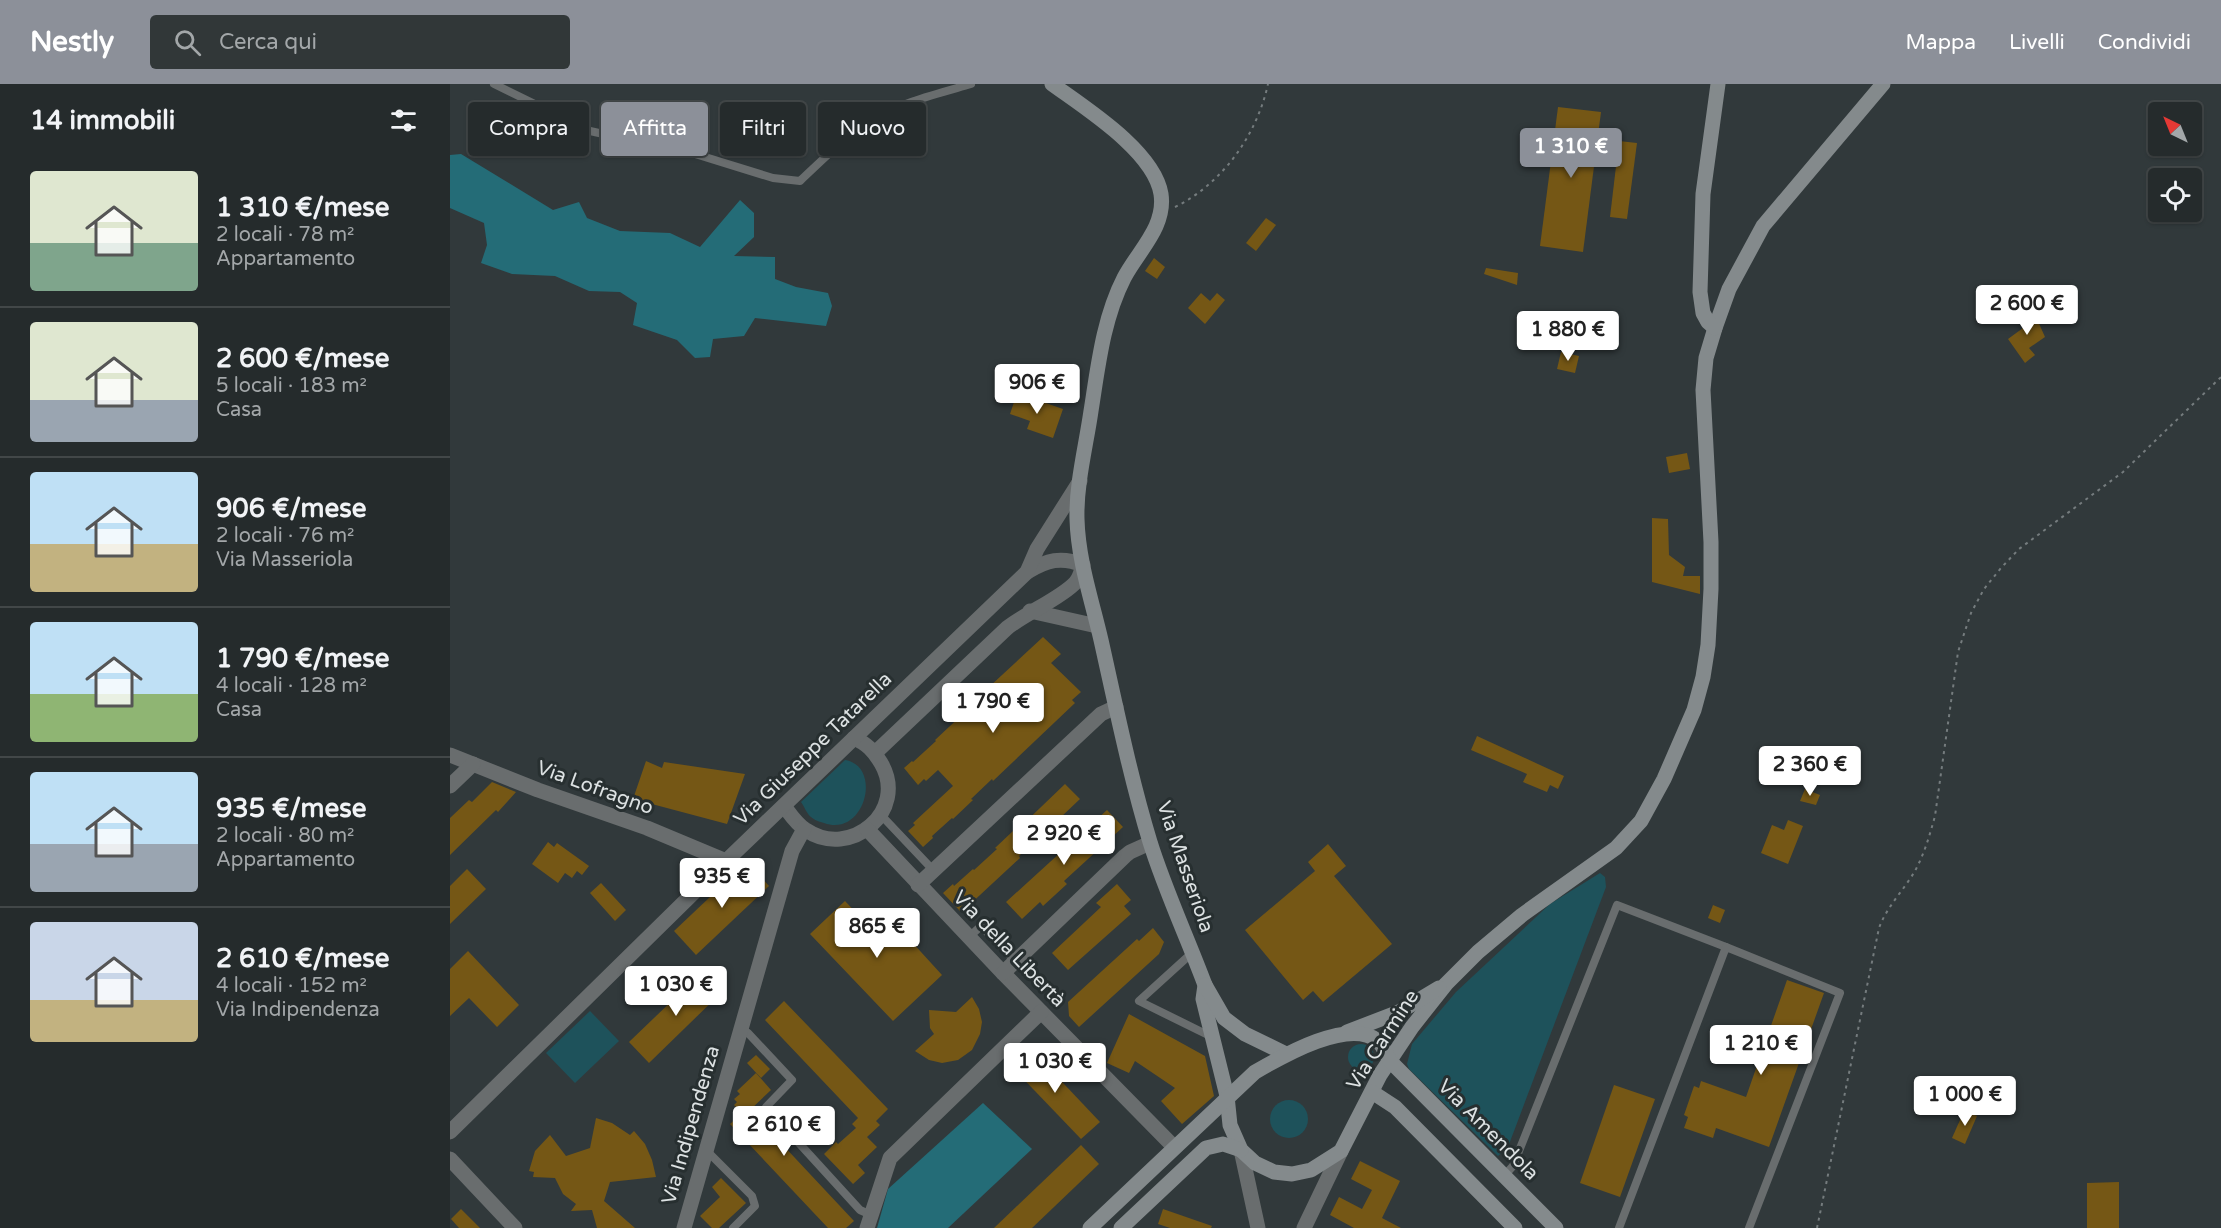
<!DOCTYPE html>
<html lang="it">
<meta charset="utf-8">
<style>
:root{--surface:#252b2c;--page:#313738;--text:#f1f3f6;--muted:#a3a7a9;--line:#424748;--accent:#8c9099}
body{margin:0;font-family:"Varela Round",sans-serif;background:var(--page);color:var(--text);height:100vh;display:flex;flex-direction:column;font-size:22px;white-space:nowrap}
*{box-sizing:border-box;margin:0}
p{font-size:20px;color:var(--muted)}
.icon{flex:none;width:33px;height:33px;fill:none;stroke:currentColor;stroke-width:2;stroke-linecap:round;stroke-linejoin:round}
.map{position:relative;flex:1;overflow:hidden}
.drawer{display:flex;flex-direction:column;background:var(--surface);width:450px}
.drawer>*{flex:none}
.hud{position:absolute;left:18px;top:18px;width:570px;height:54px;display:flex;gap:12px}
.needle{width:39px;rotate:317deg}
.fabs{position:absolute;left:1698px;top:18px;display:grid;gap:12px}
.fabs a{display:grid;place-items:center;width:54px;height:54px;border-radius:6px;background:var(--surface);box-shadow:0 2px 4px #0004,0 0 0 2px var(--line);font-size:30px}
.price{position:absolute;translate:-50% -51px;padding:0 14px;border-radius:6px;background:#fff;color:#222;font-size:20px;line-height:39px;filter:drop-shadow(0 2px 3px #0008)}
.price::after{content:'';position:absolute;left:50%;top:36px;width:18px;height:14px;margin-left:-9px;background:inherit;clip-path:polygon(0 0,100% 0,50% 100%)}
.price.active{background:var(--accent);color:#fff}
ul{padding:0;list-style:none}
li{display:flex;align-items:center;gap:18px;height:150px;padding:0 30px}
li+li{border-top:2px solid var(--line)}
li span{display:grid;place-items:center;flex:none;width:168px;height:120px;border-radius:6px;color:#555}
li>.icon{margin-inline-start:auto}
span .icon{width:72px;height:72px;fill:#fffc;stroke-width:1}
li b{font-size:26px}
h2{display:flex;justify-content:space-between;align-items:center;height:72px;padding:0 30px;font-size:26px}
.pill{padding:0 21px;border-radius:6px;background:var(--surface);box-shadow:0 2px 4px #0004,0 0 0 2px var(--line);font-size:21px;line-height:54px}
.pill.active{background:var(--accent);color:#fff}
header{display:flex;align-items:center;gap:36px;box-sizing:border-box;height:84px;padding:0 30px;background:var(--accent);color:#fff}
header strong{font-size:28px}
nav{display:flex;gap:33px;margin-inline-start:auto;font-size:21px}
.search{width:420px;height:54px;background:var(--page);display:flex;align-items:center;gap:15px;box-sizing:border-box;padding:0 21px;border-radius:6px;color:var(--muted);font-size:22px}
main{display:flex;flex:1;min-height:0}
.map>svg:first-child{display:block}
.green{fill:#1e525b}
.forest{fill:#246c77}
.building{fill:#755715}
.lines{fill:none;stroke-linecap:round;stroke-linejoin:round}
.path{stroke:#757c7e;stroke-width:2;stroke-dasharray:3 4.5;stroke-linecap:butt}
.lane{stroke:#696d6e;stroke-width:8}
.street{stroke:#696d6e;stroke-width:15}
.secondary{stroke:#848a8c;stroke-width:15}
.labels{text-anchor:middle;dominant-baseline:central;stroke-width:6;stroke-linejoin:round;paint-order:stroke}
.street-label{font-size:20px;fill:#dde2e3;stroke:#272f30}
</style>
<header>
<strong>Nestly</strong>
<div class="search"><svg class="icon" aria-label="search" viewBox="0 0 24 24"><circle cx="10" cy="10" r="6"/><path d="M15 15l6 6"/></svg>Cerca qui</div>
<nav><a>Mappa</a><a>Livelli</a><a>Condividi</a></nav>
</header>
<main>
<section class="drawer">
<h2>14 immobili<svg class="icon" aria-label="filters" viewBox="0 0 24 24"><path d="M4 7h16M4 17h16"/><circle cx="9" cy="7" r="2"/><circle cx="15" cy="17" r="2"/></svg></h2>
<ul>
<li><span style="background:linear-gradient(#dfe7d0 60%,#7fa58c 0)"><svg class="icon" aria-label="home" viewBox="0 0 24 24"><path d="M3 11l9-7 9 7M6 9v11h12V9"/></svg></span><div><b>1 310 €/mese</b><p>2 locali · 78 m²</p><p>Appartamento</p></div></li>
<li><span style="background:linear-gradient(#dfe7d0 65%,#9aa5b1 0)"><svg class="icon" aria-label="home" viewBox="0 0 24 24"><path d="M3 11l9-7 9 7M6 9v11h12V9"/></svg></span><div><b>2 600 €/mese</b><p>5 locali · 183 m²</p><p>Casa</p></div></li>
<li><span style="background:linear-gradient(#bfe0f5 60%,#c2b280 0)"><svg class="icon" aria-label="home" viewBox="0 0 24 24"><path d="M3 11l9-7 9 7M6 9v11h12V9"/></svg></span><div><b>906 €/mese</b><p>2 locali · 76 m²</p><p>Via Masseriola</p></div></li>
<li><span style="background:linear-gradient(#bfe0f5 60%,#8fb573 0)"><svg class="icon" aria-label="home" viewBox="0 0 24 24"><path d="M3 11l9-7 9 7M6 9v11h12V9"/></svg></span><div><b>1 790 €/mese</b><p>4 locali · 128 m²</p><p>Casa</p></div></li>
<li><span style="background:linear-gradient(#bfe0f5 60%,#9aa5b1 0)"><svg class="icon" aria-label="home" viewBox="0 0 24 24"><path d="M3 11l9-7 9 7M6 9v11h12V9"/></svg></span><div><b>935 €/mese</b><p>2 locali · 80 m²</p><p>Appartamento</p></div></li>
<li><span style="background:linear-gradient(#c9d6e8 65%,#c2b280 0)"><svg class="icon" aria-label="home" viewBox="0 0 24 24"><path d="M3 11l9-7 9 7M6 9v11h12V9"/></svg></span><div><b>2 610 €/mese</b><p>4 locali · 152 m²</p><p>Via Indipendenza</p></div></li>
</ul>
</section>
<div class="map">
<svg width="1771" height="1144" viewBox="0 0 1771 1144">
<rect width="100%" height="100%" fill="#31393b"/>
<!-- green -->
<g class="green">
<path d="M395,676C433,682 415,754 374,739C370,738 364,736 361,733C357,730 354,722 351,718Z"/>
<polygon points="1150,789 1155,793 1156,803 1058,1063 1048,1072 959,985 957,980 962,960 1006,908 1100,820"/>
<polygon points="140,927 169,957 125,999 96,969"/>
<circle cx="911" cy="973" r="13"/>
<circle cx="839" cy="1035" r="19"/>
</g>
<!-- forest -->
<g class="forest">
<polygon points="11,70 103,126 129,118 137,134 170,147 220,149 250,163 290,116 304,129 304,153 284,172 325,173 325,195 346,203 378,209 382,222 376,242 305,234 294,252 263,255 260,273 245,274 227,256 183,241 187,219 170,208 139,207 105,192 62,190 31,179 37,161 34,139 0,124 0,71"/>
<polygon points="533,1019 582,1065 498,1144 427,1144 438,1105"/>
</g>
<!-- building -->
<g class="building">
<polygon points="1108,23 1151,28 1133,168 1090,162"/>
<polygon points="1169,57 1187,59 1177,135 1160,133"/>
<polygon points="816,134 826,141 806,167 796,159"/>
<polygon points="704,174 715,183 707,195 695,187"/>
<polygon points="1036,184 1068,189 1067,201 1034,190"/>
<polygon points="751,209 760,217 767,209 775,216 755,240 738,224"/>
<polygon points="1583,226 1595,253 1579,264 1585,271 1575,279 1558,255 1573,244 1569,234"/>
<polygon points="1111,268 1129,272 1125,289 1107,285"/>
<polygon points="567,309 613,325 603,354 577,345 580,337 560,330"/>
<polygon points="1237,369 1240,385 1219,389 1216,373"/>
<polygon points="1202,434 1218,435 1219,471 1235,483 1233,492 1250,492 1250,510 1202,498"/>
<polygon points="593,553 611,570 601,579 631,608 622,616 625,619 543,697 542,695 521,715 523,716 503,735 502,734 482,752 483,754 473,763 458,747 465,741 463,739 503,702 488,686 476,697 474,695 468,701 454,684 462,677 463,678 486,657 485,656 515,628 513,627"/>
<polygon points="1027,652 1114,692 1108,705 1100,701 1097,708 1073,698 1077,690 1021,666"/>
<polygon points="196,677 212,684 214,678 295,690 277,740 183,715"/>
<polygon points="42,698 66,708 48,728 46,726 0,771 0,734 19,716 22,718"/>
<polygon points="615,700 630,715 610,734 611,736 598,748 597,746 569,772 570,774 516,824 515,822 510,827 493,809 503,800 504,802 523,785 524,786 547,765 545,764 563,747 565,748"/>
<polygon points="1355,705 1370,711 1366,721 1350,717"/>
<polygon points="657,726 673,743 614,797 617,800 593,822 590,818 572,835 556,818"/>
<polygon points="1338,736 1353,742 1338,780 1311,769 1322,741 1334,746"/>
<polygon points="98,758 104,763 107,759 139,782 132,791 127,787 122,794 115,789 108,799 82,780"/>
<polygon points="878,760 896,782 884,792 942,860 873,918 863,907 853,916 795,846 865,787 858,778"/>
<polygon points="297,778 319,802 246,871 224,847"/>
<polygon points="17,785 36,805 0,840 0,802"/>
<polygon points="151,799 176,826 165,837 140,809"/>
<polygon points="667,800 681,816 674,822 681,830 618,886 602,869 651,823 646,819"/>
<polygon points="395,817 413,836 420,829 442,853 450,845 492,891 443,937 360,850"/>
<polygon points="1263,821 1275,826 1270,839 1258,834"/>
<polygon points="703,844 714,858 709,870 629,943 619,932 618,918 687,855 689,857"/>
<polygon points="18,867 69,921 47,943 19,914 0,932 0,885"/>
<polygon points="254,886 273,907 199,979 179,958"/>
<polygon points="1337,896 1374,909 1319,1063 1266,1044 1263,1054 1234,1044 1238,1033 1234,1031 1244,1002 1249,1004 1251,997 1296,1013"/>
<polygon points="522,913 529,925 532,938 530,950 522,966 508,976 492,979 479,976 465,967 484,950 480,944 479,926 506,928"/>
<polygon points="334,917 438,1025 426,1037 430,1041 417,1053 427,1063 408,1081 415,1089 403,1100 374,1070 386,1058 388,1060 406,1044 402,1040 408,1034 315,936"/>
<polygon points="679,930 755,972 764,1012 732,1040 711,1017 725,1004 685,977 679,989 657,979"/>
<polygon points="580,964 650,1038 631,1055 561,982"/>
<polygon points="306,971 320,985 311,994 297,979"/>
<polygon points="306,989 321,1006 300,1026 404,1137 396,1144 378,1144 280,1040 292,1029 284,1021 287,1018 284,1015 290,1010 287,1007"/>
<polygon points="1164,1001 1205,1015 1170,1113 1130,1099"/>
<polygon points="1514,1027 1527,1032 1515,1060 1502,1054"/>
<polygon points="146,1034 162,1039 180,1051 184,1047 195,1060 202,1076 206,1093 160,1098 154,1117 185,1144 147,1144 142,1126 121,1127 126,1120 113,1110 105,1094 83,1093 84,1088 79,1087 85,1067 100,1051 116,1072 140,1064"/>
<polygon points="631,1061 649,1080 582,1144 544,1144"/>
<polygon points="910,1077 950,1097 932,1134 951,1144 904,1144 880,1131 889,1113 912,1125 922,1106 901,1095"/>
<polygon points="271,1094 296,1119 269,1144 262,1144 250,1132 270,1113 262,1103"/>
<polygon points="1669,1098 1669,1144 1637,1144 1637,1099"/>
<polygon points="11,1125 30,1144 9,1144 1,1135"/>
<polygon points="713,1125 762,1142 761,1144 720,1144 708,1140"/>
</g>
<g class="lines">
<!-- path -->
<g class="path">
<path d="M725,123C772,100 807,51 818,0"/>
<path d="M1367,1144L1429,844C1437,822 1455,805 1466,785C1475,768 1480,750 1485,732L1508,568L1521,529L1534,505L1551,484L1569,465L1673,388L1771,293"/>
</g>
<!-- lane -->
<g class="lane">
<path d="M44,0L140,47L158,51L187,52L323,94L350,97C372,76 395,53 421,37C448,19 490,9 521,0"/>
<polyline points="431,731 484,787"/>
<polyline points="519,853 531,842 565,877"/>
<polyline points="743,868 689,917 762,953"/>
<polyline points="291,944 298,949 342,996 316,1023 410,1126 421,1131"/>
<polyline points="256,1066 302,1112 305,1122 283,1144"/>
<polyline points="1054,1092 1063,1082 1167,821 1276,863"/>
<polyline points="1169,1144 1276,863 1390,909 1299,1144"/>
</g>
<!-- street -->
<g class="street">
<polyline points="580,527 647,542"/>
<path d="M425,669L557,544C576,529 611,514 625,499C630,494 631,487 633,481C611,472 597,476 577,488"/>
<polyline points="0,671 88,706 197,744 276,777"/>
<polyline points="0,702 23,680"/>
<path d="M334,722C340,730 347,741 356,746C400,776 459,727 431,679C423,666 417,660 404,654"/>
<polyline points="417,745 553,889 724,1063"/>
<polyline points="468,801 651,630 666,623"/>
<polyline points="553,889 675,772 680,768 700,759"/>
<polyline points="0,1048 276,777 577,488 587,465 630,397"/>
<polyline points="791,1066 808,1144"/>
<polyline points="0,1075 65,1144"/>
<polyline points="234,1144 342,767 354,745"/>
<polyline points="417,1144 440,1074 591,928"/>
<polyline points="854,1144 891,1067"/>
</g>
<!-- secondary -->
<g class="secondary">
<path d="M602,0C635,24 704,67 711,110C716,143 688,167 674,194C653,235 648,283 641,327C636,362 626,400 627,435C628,476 642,517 651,556C666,623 680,692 700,758C715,806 737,853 755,901L753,915L777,1012L780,1041L791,1066L805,1079L824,1088L842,1090L861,1086L891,1067L930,991L962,943L996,900L1028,868L1072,831L1166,764L1191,737L1214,695L1244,626L1253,593L1258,561L1261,505V458L1253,306L1256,274L1265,244L1279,205L1313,142L1433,0"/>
<polyline points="1265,244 1258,238 1253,229 1250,208 1253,110 1268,0"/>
<polyline points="755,901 774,934 795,950 836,970"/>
<polyline points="897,948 949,928 989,904"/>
<polyline points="922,1008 945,1023 1065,1144"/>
<path d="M640,1144L805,988C831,973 899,933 928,957C933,961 936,971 940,977L1106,1144"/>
<polyline points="671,1144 756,1064 773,1060 791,1066"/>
</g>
</g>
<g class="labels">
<!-- street labels -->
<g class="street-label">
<text transform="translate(363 665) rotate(-44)">Via Giuseppe Tatarella</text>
<text transform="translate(145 704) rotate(20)">Via Lofragno</text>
<text transform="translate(735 783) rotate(71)">Via Masseriola</text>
<text transform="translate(559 865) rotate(46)">Via della Libertà</text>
<text transform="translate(933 956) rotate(-57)">Via Carmine</text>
<text transform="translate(241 1041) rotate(-74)">Via Indipendenza</text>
<text transform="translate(1038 1046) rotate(45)">Via Amendola</text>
</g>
</g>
</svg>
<div class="fabs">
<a><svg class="needle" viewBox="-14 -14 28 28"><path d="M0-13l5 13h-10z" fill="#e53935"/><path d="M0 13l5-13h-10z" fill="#a3a7a9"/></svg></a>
<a><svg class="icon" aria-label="locate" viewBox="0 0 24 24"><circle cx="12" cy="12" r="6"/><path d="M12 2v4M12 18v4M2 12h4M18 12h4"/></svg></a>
</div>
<b class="price active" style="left:1121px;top:95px">1 310 €</b>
<b class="price" style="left:1577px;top:252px">2 600 €</b>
<b class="price" style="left:1118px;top:278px">1 880 €</b>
<b class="price" style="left:587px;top:331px">906 €</b>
<b class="price" style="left:543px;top:650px">1 790 €</b>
<b class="price" style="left:1360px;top:713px">2 360 €</b>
<b class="price" style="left:614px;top:782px">2 920 €</b>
<b class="price" style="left:272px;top:825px">935 €</b>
<b class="price" style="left:427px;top:875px">865 €</b>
<b class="price" style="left:226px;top:933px">1 030 €</b>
<b class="price" style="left:1311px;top:992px">1 210 €</b>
<b class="price" style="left:605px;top:1010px">1 030 €</b>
<b class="price" style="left:1515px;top:1043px">1 000 €</b>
<b class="price" style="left:334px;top:1073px">2 610 €</b>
<div class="hud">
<a class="pill">Compra</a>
<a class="pill active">Affitta</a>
<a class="pill">Filtri</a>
<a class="pill">Nuovo</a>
</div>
</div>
</main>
